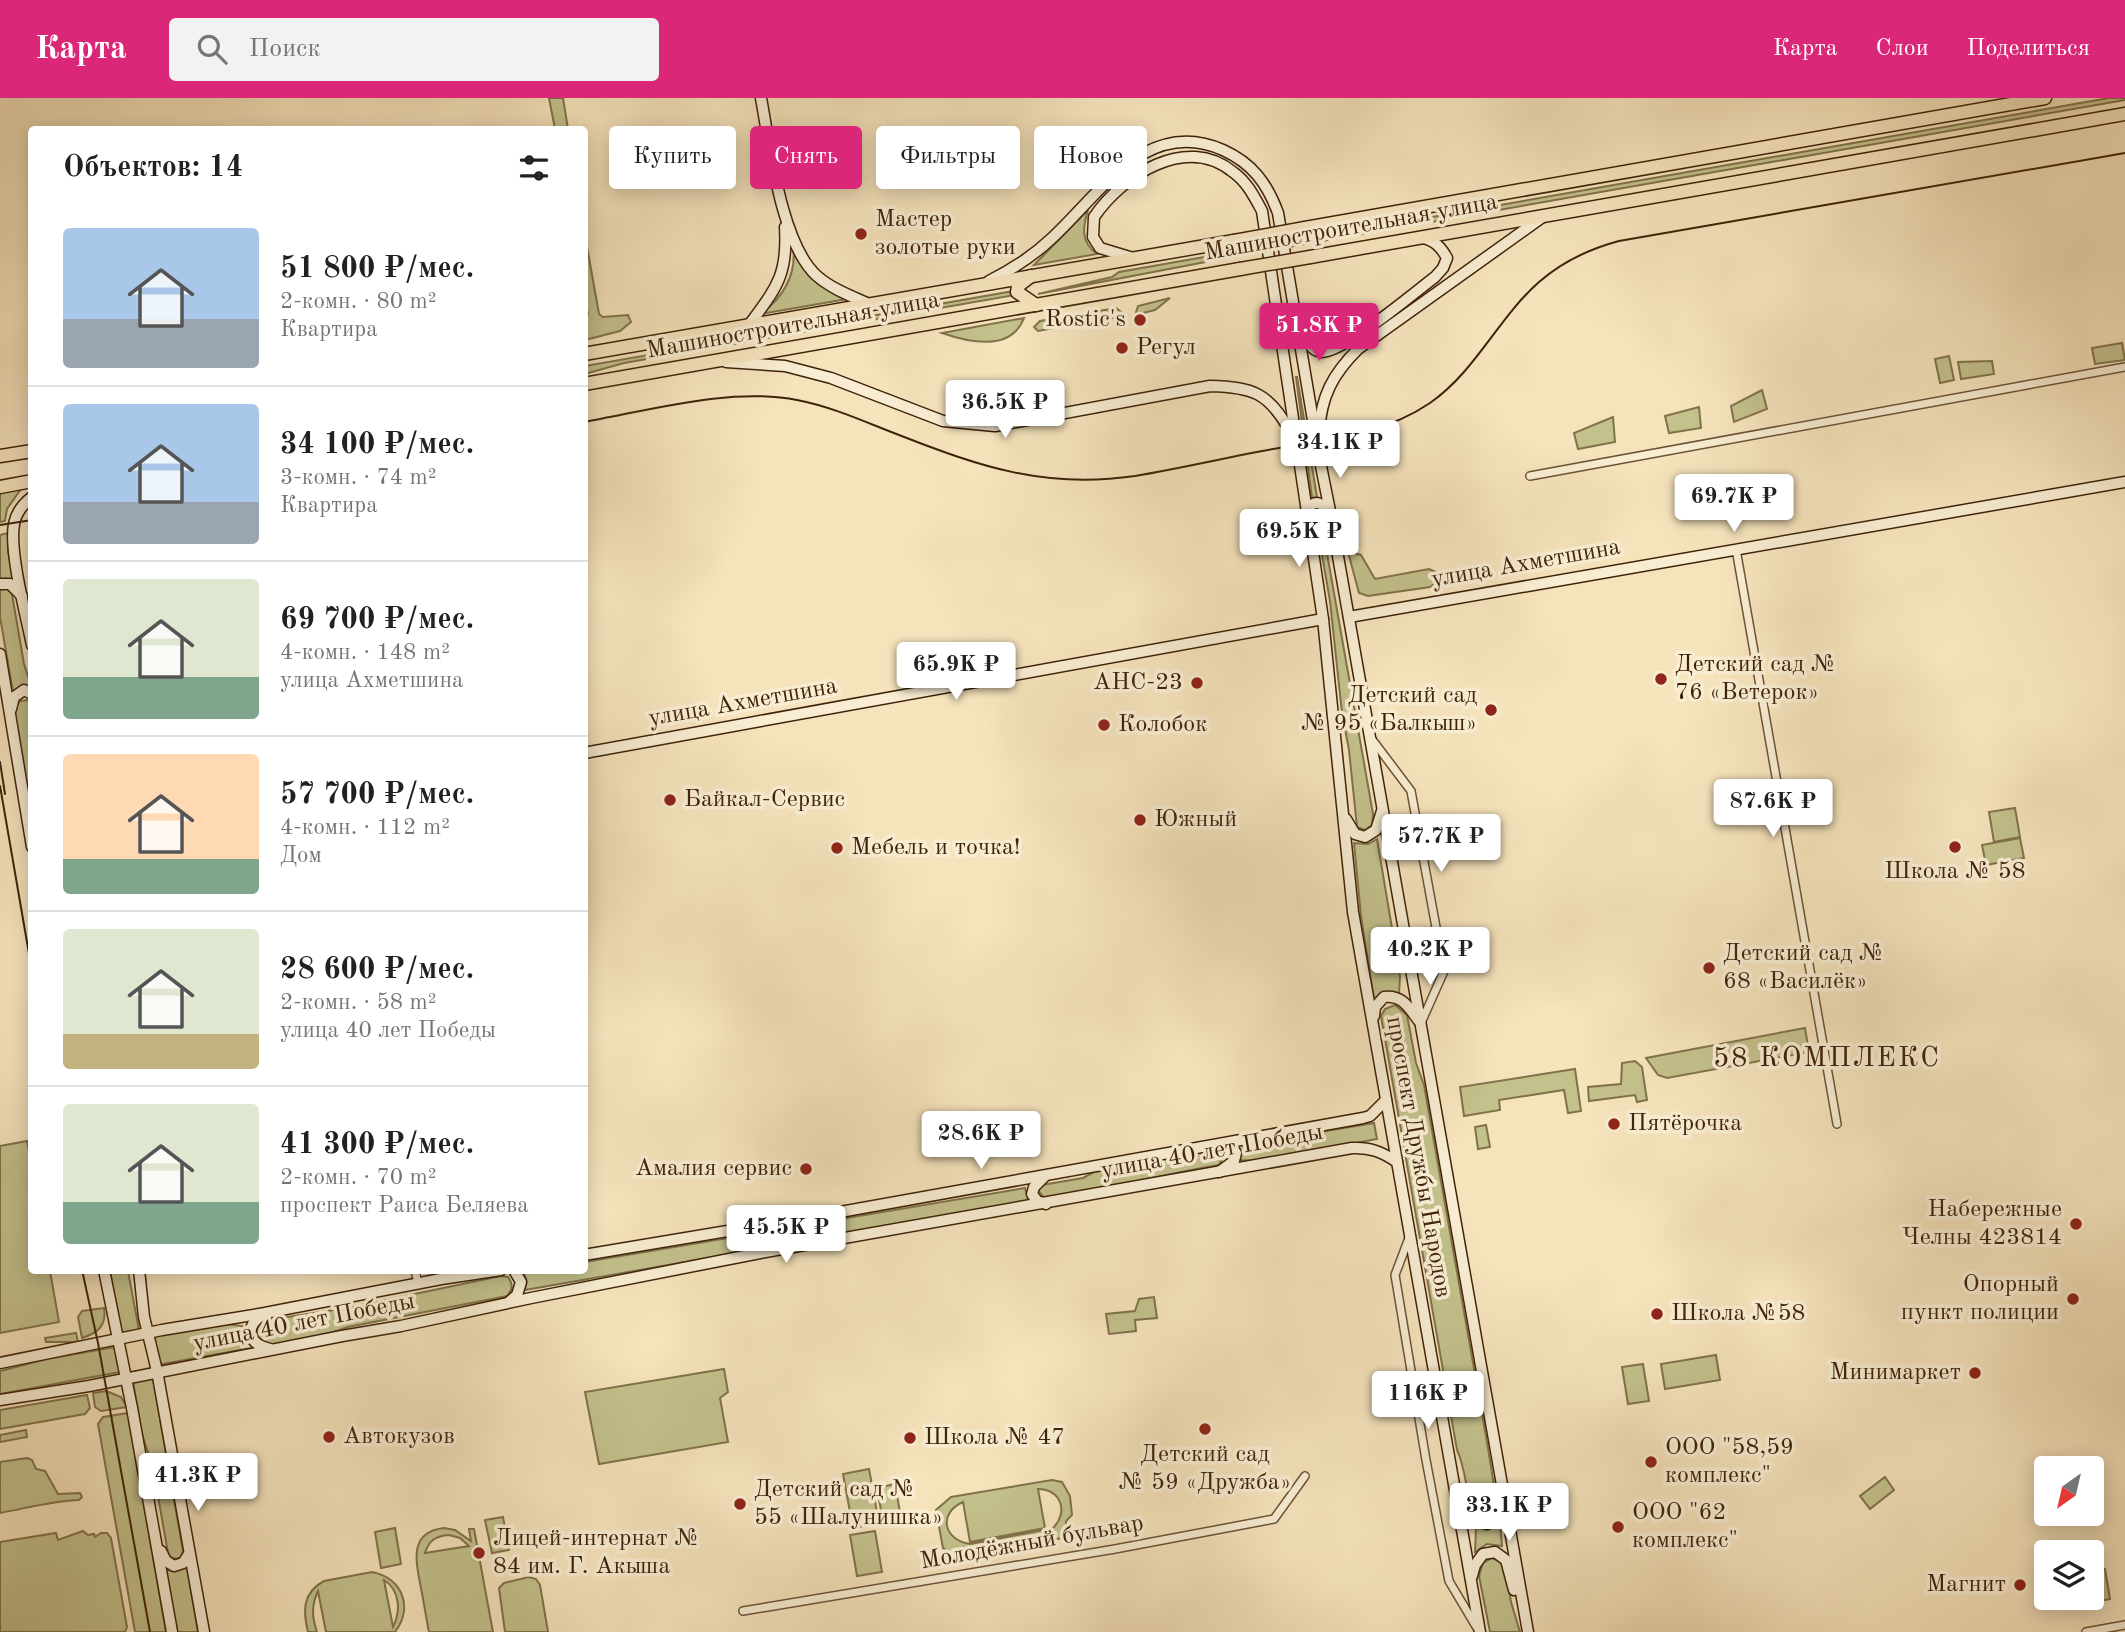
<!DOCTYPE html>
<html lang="ru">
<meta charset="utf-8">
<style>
:root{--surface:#fff;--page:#f2f2f2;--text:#202124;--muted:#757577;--line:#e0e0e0;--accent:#db2777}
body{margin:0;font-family:"Old Standard TT",serif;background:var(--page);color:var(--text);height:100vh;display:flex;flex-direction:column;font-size:26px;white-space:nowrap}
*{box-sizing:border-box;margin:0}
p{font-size:23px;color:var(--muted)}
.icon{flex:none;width:38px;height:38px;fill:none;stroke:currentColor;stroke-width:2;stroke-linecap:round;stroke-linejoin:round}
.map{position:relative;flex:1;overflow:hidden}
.side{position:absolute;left:28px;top:28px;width:560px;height:1148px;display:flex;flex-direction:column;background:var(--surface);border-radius:7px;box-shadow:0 4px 18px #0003}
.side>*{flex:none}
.hud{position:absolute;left:609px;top:28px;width:665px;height:63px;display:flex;gap:14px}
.needle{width:46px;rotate:214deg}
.tools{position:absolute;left:2034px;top:1358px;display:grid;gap:14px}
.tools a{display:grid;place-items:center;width:70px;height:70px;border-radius:7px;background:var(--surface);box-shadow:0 4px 18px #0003;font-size:35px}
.price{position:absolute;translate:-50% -60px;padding:0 16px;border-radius:7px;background:#fff;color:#222;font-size:23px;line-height:46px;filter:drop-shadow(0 2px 4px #0008)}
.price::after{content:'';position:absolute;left:50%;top:42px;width:21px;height:16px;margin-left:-10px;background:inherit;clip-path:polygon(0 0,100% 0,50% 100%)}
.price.current{background:var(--accent);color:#fff}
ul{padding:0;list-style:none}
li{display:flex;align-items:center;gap:21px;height:175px;padding:0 35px}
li+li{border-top:2px solid var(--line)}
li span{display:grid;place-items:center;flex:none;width:196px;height:140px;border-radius:7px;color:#555}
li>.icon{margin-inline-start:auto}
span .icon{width:84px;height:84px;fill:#fffc;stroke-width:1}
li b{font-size:30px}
h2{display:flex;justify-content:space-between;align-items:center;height:84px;padding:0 35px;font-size:30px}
.chip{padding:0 24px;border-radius:7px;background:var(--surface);box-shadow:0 4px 18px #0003;font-size:24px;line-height:63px}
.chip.current{background:var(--accent);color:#fff}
header{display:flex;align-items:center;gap:42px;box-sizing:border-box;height:98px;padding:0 35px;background:var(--accent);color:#fff}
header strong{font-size:33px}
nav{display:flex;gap:38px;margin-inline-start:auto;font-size:24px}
.search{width:490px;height:63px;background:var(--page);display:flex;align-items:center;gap:18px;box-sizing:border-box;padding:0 24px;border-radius:7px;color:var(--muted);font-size:26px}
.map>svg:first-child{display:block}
.green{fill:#c3c18c;stroke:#81724a;stroke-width:2;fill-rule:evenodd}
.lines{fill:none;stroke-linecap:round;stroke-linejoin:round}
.street-casing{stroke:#6c5236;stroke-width:10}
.secondary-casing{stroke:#3f2209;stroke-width:13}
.primary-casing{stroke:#3f2209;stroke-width:15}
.street{stroke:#f8edd3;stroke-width:7}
.secondary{stroke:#f8edd3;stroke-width:10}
.primary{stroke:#f5e3bc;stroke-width:12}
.tram{stroke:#3f2209;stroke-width:2}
.primary-bridge-casing{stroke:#3f2209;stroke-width:15;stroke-linecap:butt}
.primary-bridge{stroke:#f5e3bc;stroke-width:12}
.poi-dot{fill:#8f2418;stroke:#f8edd3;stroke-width:2.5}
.labels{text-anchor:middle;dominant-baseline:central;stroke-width:7;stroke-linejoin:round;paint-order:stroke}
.poi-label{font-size:24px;fill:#3f2209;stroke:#f8edd3;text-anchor:start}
.street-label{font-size:24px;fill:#3f2209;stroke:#f8edd3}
.quarter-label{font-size:28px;letter-spacing:2px;fill:#3f2209;stroke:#f8edd3}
</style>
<header>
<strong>Карта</strong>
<div class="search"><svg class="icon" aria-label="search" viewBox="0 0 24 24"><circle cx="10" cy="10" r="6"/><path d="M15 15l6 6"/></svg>Поиск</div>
<nav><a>Карта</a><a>Слои</a><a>Поделиться</a></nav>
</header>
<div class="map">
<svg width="2125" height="1534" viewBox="0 0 2125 1534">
<rect width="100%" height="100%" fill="#f5e3bc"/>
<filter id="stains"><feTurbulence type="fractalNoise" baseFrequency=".00286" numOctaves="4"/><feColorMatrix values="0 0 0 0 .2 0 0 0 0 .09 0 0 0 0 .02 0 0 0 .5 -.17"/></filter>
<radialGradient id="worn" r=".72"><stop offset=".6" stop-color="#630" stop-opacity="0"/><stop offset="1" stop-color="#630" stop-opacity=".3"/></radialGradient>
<!-- green -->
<g class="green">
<polygon points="549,0 563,0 568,31 555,31"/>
<polygon points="2109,0 2125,0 2125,2 1237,158 1038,196 1112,179 1119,174"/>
<path d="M1088,112C1083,128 1080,144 1097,156L1034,167Z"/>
<polygon points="584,132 599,216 603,219 628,217 631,224 620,233 585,242 585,222 588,216 584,195"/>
<path d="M793,148L847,201L761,216C783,199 797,176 793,148Z"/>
<polygon points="1014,193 1015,197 624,265 585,276 585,268"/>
<polygon points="1170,200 1155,212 1139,216 1136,214 1138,208"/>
<polygon points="1116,210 1121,214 1117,219 1038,233 1034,229 1040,223"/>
<path d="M1024,220C1011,254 968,244 942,235Z"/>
<polygon points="2122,245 2125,262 2095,266 2092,250"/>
<polygon points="1949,258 1954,282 1940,285 1935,261"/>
<polygon points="1992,263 1994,276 1961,281 1958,264"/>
<polygon points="1296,279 1297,279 1317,399 1312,400"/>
<polygon points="1762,292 1767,311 1734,324 1731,308"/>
<polygon points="1699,309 1701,330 1669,335 1665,318"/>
<polygon points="1613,319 1615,344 1578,351 1574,335"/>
<polygon points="21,391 7,411 5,423 0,424 0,394"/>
<polygon points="1319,410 1373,716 1372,727 1365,732 1357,729 1349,652 1342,615 1330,503 1314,411"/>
<polygon points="8,435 8,453 14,484 0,481 0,437"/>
<polygon points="1348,454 1361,457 1375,481 1429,471 1436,474 1437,484 1430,489 1368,498 1359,495"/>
<polygon points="5,489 12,496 24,566 31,587 31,591 13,594 0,519 0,490"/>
<polygon points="28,602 31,604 31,723 14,610 20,603"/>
<polygon points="2015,710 2020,739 1994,744 1989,714"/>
<polygon points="2020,740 2024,760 1986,767 1982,747"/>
<polygon points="1377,741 1400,878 1399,896 1381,896 1374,901 1361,818 1354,745 1368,746"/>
<path d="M1395,907L1407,917L1416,965L1424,987L1488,1350L1497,1406L1493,1415L1484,1419C1478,1417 1478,1418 1474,1413C1466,1399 1466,1370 1457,1352L1381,918L1385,911Z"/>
<polygon points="1805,930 1809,954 1667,980 1658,977 1646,960"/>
<polygon points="1635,963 1642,969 1647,1002 1637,1004 1635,997 1589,1003 1588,989 1621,986 1622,965"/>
<polygon points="1575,971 1581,1013 1568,1015 1564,992 1499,1002 1500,1012 1464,1018 1460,989"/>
<polygon points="1374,1025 1377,1041 1259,1063 1238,1062 1235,1048"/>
<polygon points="1486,1027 1490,1049 1478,1051 1475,1029"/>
<polygon points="27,1043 32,1068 32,1172 50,1173 59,1224 0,1235 0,1048"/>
<path d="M1216,1052L1220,1053L1223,1059L1219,1067C1161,1077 1104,1091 1045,1101L1038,1092L1042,1087L1083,1080L1094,1074Z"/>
<polygon points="1025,1090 1029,1104 525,1192 526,1181 523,1174 584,1172 585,1164"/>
<polygon points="110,1173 128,1173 139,1232 120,1235"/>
<path d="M501,1178L508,1179C513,1186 513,1191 507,1198L348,1229C335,1234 284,1249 272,1248C267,1247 260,1242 258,1239C255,1233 257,1228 261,1223L347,1210Z"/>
<polygon points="1154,1199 1157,1220 1135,1222 1136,1233 1109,1236 1106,1216 1135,1213 1139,1201"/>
<path d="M104,1210C107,1227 98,1235 82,1240L78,1219L82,1213Z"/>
<polygon points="227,1226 242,1228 240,1238 246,1251 157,1267 152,1239"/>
<polygon points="76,1235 78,1244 46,1244 45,1240"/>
<polygon points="115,1249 120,1274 0,1296 0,1273 47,1261"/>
<polygon points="1716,1257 1720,1282 1665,1291 1661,1266"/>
<polygon points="1643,1266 1649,1303 1628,1306 1622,1269"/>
<polygon points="724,1271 728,1294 720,1300 728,1344 599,1366 585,1294"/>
<polygon points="153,1280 183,1453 181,1459 177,1461 170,1459 168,1455 153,1370 141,1333 133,1283"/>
<polygon points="106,1293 121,1299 127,1309 101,1313 95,1309 93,1295"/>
<polygon points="87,1297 90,1310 85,1316 0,1331 0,1312"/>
<polygon points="128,1315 166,1534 135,1534 98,1326 103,1319"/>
<polygon points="26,1332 27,1339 0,1344 0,1337"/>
<path d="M27,1360L32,1362L36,1371L45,1373L58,1396L80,1395L82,1399L79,1402C52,1403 27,1410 0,1415V1364Z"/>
<polygon points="869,1371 879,1425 853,1430 843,1376"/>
<polygon points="1885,1379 1894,1392 1870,1411 1860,1398"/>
<path d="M1052,1382L1062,1384L1070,1398L1072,1417L1066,1423L1068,1439L959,1459L943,1450L936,1412L951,1399ZM1038,1391C1061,1391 1069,1414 1053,1430L970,1446C943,1442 938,1415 963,1404L970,1444L1045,1430Z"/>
<polygon points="895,1386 900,1414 882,1418 877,1390"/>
<polygon points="503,1419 509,1452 492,1455 485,1422"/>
<polygon points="1500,1424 1502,1448 1487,1446 1475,1454 1476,1430 1484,1431"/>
<polygon points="395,1430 401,1466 381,1470 375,1434"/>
<path d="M444,1430L455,1432L471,1443L469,1431H474L493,1534H429C426,1519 424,1505 421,1490C416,1464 408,1434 444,1430ZM449,1437L460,1440L469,1448L425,1455C429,1442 436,1438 449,1437Z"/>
<polygon points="83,1433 88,1437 94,1436 95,1439 101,1435 107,1435 111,1440 127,1529 125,1534 0,1534 0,1444 56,1435 58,1442"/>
<polygon points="875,1433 882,1474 857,1478 850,1437"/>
<polygon points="1492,1460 1501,1464 1506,1472 1511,1504 1520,1534 1490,1534 1479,1478 1483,1465"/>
<polygon points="187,1469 198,1534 177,1534 166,1472 175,1473"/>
<polygon points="2105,1471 2110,1501 2090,1505 2091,1473"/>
<path d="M372,1474C402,1480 414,1509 395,1534H326L318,1493C311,1508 312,1519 317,1534H308C303,1513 302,1495 324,1483ZM384,1482C400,1492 401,1513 393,1529Z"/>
<polygon points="529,1479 536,1481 540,1487 548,1534 505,1534 499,1490 504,1485"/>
</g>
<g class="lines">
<!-- street casing -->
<g class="street-casing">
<g id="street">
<polyline points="1530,378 2125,269"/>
<polyline points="1736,451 1837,1026"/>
<polyline points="1371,640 1411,693 1444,873 1421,925"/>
<polyline points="1409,1140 1395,1177 1426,1362 1449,1483 1477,1530"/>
<polyline points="415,1172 418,1186"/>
<polyline points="743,1513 1115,1451 1274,1421 1305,1378"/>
<polyline points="2086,1534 2125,1527"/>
</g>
</g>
<!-- secondary casing -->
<g class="secondary-casing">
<g id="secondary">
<path d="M761,0C770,48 781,146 817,178C832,191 851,198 869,206"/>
<path d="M1133,160L1100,150L1093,139L1094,119C1123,77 1186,36 1233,74C1247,84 1254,98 1262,113L1323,521L1353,814L1480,1534"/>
<path d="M989,183C1011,172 1033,158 1051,141C1100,96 1146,18 1223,52C1252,65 1267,85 1278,115L1319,358L1330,413L1528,1534"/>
<path d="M749,227C776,190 788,178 785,129"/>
<path d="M1301,230C1305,239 1310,253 1321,254C1342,256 1415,194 1435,179L1443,170L1447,160C1441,149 1435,143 1423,140"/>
<path d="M726,264L785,268L831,280L943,323L995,328L1210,288C1253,289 1269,295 1290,333"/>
<path d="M1319,334C1321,298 1333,276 1358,251L1544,118"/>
<path d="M32,399C23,406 16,415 14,426C9,454 26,517 32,547"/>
<path d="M1306,415C1313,401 1319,403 1330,413"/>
<polyline points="0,486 10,486 22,498"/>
<polyline points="1349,519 2125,384"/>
<polyline points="0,556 32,749"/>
<polyline points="11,611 14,599 24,592 32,596"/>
<polyline points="584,655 1323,521"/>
<polyline points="1346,721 1355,736 1365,739 1376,732 1382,713"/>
<path d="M1374,918L1375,909L1384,899C1403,897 1409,910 1419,923"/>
<polyline points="1218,1047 1231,1049 1236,1055 1234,1063 1219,1074"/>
<polyline points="1045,1078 1034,1089 1032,1096 1037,1103 1046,1106"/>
<polyline points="584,1157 829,1116 1363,1020 1370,1018 1386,1002"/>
<polyline points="104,1172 132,1310 172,1534"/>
<polyline points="139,1172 144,1219 157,1273 204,1534"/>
<polyline points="509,1204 517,1197 521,1184 514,1172"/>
<path d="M262,1217C244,1230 248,1246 270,1251"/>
<polyline points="0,1265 162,1232 265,1215 441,1181 501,1172"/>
<path d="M0,1302L89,1288L342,1238L401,1228L531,1200L760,1155L1352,1050C1370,1049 1382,1054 1397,1064"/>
<polyline points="1457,1405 1471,1419 1487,1426 1494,1422 1503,1399"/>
<polyline points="161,1453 166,1463 174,1468 183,1465 189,1456"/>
<polyline points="1472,1478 1475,1467 1483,1456 1495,1454 1506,1462 1514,1492"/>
</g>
</g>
<!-- primary casing -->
<g class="primary-casing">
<g id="primary">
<polyline points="1305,130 2045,0"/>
<polyline points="1310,159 2125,16"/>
<polyline points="1031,178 1018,188 1017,194 1036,207"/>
<polyline points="584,256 1234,143"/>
<polyline points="584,286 1240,171"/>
<polyline points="0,358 32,353"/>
<polyline points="0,389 32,383"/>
</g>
</g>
<!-- street -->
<use href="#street" class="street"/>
<!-- secondary -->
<use href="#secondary" class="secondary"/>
<!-- primary -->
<use href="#primary" class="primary"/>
<!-- tram -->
<g class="tram">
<path d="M584,324C651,312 731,289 797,302C833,309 865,324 899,337C981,369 1045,391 1135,378C1176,371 1216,362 1257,354C1316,342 1379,340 1430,305C1476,273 1498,220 1539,184C1563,163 1589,151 1619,143L2125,55"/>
<polyline points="0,427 32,422"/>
<polyline points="0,664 5,696"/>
<polyline points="0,688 32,873"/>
<polyline points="82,1172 98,1245 150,1534"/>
</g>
<!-- primary-bridge casing -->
<g class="primary-bridge-casing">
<g id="primary-bridge">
<polyline points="1234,143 1305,130"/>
<polyline points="1240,171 1310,159"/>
</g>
</g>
<!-- primary-bridge -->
<use href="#primary-bridge" class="primary-bridge"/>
</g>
<!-- markers -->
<g class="poi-dot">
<circle cx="861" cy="136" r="7"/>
<circle cx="1140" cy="222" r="7"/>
<circle cx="1122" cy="250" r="7"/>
<circle cx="1661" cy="581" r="7"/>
<circle cx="1197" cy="585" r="7"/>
<circle cx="1491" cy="612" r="7"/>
<circle cx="1104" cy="627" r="7"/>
<circle cx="670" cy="702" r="7"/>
<circle cx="1140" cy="722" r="7"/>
<circle cx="1955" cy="749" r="7"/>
<circle cx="837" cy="750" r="7"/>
<circle cx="1709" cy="870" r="7"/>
<circle cx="1614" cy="1026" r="7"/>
<circle cx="806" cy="1071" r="7"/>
<circle cx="2076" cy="1126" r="7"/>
<circle cx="2073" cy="1201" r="7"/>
<circle cx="1657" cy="1216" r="7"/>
<circle cx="1975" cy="1275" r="7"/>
<circle cx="1205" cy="1331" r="7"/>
<circle cx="329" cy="1339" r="7"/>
<circle cx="910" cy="1340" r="7"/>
<circle cx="1651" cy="1364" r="7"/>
<circle cx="740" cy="1406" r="7"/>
<circle cx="1618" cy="1429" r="7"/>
<circle cx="479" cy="1455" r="7"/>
<circle cx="2020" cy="1487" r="7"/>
</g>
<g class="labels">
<!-- poi labels -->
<g class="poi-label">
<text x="875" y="122">Мастер<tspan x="875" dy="28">золотые руки</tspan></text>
<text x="1126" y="222" text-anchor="end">Rostic's</text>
<text x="1136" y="250">Регул</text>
<text x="1675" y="567">Детский сад №<tspan x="1675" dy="28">76 «Ветерок»</tspan></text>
<text x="1183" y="585" text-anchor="end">АНС-23</text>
<text x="1477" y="598" text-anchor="end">Детский сад<tspan x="1477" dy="28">№ 95 «Балкыш»</tspan></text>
<text x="1118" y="627">Колобок</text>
<text x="684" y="702">Байкал-Сервис</text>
<text x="1154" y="722">Южный</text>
<text x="851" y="750">Мебель и точка!</text>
<text x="1955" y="774" text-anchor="middle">Школа № 58</text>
<text x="1723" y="856">Детский сад №<tspan x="1723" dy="28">68 «Василёк»</tspan></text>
<text x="1628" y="1026">Пятёрочка</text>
<text x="792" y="1071" text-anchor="end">Амалия сервис</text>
<text x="2062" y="1112" text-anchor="end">Набережные<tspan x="2062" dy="28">Челны 423814</tspan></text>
<text x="2059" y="1187" text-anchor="end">Опорный<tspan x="2059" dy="28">пункт полиции</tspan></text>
<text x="1671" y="1216">Школа №58</text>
<text x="1961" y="1275" text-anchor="end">Минимаркет</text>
<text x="343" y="1339">Автокузов</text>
<text x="924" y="1340">Школа № 47</text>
<text x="1665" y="1350">ООО "58,59<tspan x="1665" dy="28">комплекс"</tspan></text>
<text x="1205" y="1357" text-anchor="middle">Детский сад<tspan x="1205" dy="28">№ 59 «Дружба»</tspan></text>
<text x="754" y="1392">Детский сад №<tspan x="754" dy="28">55 «Шалунишка»</tspan></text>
<text x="1632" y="1415">ООО "62<tspan x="1632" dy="28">комплекс"</tspan></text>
<text x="493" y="1441">Лицей-интернат №<tspan x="493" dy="28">84 им. Г. Акыша</tspan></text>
<text x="2006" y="1487" text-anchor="end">Магнит</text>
</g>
<!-- street labels -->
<g class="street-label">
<text transform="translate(1351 130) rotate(-10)">Машиностроительная улица</text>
<text transform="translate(793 228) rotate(-10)">Машиностроительная улица</text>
<text transform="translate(1526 466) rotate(-10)">улица Ахметшина</text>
<text transform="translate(743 605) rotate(-10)">улица Ахметшина</text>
<text transform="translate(1212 1054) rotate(-10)">улица 40 лет Победы</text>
<text transform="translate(1418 1059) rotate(80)">проспект Дружбы Народов</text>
<text transform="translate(304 1225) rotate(-11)">улица 40 лет Победы</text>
<text transform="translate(1032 1445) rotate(-10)">Молодёжный бульвар</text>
</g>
<!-- quarter labels -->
<g class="quarter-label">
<text x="1827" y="961">58 КОМПЛЕКС</text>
</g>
</g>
<rect width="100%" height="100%" filter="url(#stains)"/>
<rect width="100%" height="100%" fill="url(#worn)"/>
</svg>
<div class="tools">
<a><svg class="needle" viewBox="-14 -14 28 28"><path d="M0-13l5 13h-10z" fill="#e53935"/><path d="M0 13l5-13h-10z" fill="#757577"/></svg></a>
<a><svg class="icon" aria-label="layers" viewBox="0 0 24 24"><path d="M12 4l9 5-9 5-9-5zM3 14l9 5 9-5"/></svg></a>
</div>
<b class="price current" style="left:1319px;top:265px">51.8K ₽</b>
<b class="price" style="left:1005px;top:342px">36.5K ₽</b>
<b class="price" style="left:1340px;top:382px">34.1K ₽</b>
<b class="price" style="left:1734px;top:436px">69.7K ₽</b>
<b class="price" style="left:1299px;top:471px">69.5K ₽</b>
<b class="price" style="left:956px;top:604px">65.9K ₽</b>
<b class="price" style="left:1773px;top:741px">87.6K ₽</b>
<b class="price" style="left:1441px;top:776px">57.7K ₽</b>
<b class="price" style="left:1430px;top:889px">40.2K ₽</b>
<b class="price" style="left:981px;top:1073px">28.6K ₽</b>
<b class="price" style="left:786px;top:1167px">45.5K ₽</b>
<b class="price" style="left:1428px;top:1333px">116K ₽</b>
<b class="price" style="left:198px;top:1415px">41.3K ₽</b>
<b class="price" style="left:1509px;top:1445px">33.1K ₽</b>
<div class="hud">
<a class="chip">Купить</a>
<a class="chip current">Снять</a>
<a class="chip">Фильтры</a>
<a class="chip">Новое</a>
</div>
<section class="side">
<h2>Объектов: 14<svg class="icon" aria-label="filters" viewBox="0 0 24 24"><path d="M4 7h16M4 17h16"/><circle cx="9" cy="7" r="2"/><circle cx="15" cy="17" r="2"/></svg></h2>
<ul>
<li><span style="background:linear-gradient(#a9c7e8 65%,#9aa5b1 0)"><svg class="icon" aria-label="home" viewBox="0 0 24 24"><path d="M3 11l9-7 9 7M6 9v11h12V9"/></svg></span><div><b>51 800 ₽/мес.</b><p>2-комн. · 80 m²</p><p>Квартира</p></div></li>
<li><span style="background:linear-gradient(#a9c7e8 70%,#9aa5b1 0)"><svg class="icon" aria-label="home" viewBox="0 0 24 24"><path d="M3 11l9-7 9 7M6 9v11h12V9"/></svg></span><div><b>34 100 ₽/мес.</b><p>3-комн. · 74 m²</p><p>Квартира</p></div></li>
<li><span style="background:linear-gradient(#dfe7d0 70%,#7fa58c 0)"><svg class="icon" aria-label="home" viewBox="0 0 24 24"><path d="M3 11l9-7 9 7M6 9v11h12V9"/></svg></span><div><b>69 700 ₽/мес.</b><p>4-комн. · 148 m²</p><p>улица Ахметшина</p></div></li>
<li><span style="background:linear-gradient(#ffd9b3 75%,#7fa58c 0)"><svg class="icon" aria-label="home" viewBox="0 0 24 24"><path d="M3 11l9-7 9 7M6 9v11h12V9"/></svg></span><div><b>57 700 ₽/мес.</b><p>4-комн. · 112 m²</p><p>Дом</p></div></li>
<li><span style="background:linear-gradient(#dfe7d0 75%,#c2b280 0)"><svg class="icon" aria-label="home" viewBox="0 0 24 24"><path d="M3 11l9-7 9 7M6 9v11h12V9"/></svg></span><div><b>28 600 ₽/мес.</b><p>2-комн. · 58 m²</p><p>улица 40 лет Победы</p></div></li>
<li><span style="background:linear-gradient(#dfe7d0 70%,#7fa58c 0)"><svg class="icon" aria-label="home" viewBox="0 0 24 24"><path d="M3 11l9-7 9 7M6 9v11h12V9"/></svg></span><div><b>41 300 ₽/мес.</b><p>2-комн. · 70 m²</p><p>проспект Раиса Беляева</p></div></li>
</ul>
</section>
</div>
